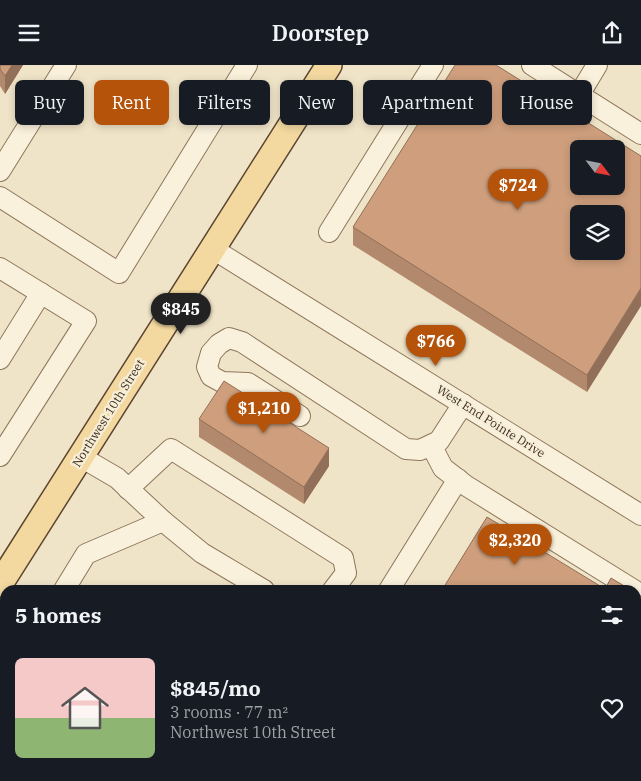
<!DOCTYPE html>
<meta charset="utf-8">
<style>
:root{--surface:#171b24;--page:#20242c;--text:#f1f3f6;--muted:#9ea1a6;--line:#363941;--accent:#b45309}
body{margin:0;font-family:"IBM Plex Serif",serif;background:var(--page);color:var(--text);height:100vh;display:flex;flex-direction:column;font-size:19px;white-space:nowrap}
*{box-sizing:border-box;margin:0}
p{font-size:16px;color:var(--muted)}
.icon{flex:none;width:28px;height:28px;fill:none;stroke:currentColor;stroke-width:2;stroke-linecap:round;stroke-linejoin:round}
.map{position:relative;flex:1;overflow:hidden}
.details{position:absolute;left:0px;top:520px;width:641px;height:196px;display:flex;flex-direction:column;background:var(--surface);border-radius:15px 15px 0 0;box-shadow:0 2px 8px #0003}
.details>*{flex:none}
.banner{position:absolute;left:15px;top:15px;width:611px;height:45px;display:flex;gap:10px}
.needle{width:32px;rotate:122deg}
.buttons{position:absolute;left:570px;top:75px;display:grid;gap:10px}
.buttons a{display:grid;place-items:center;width:55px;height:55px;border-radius:8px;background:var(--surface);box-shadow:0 2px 8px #0003;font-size:25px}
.price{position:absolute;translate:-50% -42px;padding:0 11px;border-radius:18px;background:var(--accent);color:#fff;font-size:16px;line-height:32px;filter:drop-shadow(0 1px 2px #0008)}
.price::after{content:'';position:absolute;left:50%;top:30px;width:15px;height:11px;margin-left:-8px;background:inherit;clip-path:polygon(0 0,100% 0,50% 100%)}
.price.current{background:#222;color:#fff}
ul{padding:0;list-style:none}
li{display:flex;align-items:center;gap:15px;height:125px;padding:0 15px}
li+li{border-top:1px solid var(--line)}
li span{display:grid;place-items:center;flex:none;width:140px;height:100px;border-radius:8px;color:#555}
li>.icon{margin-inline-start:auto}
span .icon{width:60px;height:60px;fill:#fffc;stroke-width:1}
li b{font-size:21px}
h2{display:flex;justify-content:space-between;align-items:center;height:60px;padding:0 15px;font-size:21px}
.pill{padding:0 18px;border-radius:8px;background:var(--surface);box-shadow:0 2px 8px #0003;font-size:18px;line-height:45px}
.pill.current{background:var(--accent);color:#fff}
header{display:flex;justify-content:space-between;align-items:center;height:65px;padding:0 15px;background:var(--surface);font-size:22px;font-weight:600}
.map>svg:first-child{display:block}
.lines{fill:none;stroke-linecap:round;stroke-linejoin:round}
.minor-casing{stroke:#8d765c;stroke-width:22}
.major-casing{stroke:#5b4430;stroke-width:28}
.minor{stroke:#faf1dc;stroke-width:20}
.major{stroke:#f3d9a0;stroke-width:25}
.wall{fill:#b2896c}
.shaded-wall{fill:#916f58}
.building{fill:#cf9f7d;stroke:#916f58;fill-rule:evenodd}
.labels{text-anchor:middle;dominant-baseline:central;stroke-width:4.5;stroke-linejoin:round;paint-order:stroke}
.street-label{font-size:12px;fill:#3d2e20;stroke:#f7eed8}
</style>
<header><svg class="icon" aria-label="menu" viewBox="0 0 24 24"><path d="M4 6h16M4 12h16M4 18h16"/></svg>Doorstep<svg class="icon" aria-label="share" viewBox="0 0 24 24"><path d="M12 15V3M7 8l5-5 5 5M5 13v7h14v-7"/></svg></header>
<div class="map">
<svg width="641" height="716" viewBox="0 0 641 716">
<rect width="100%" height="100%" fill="#f0e4c8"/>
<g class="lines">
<!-- minor casing -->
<g class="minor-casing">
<g id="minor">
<polyline points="532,0 641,69"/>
<polyline points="579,30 597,0"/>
<polyline points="0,106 66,0"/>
<polyline points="0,132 119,208 247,0"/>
<polyline points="329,167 433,0"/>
<polyline points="213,184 641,450"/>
<polyline points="0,203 86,256 0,391"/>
<polyline points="0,294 41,228"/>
<polyline points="300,351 248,318 222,317 211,311 207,302 211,288 219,279 229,273 242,277 406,384 420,385 439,376 463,339"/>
<polyline points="431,380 443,403 465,420 634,525"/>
<polyline points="81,392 117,413 163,456 202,488 264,525"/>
<polyline points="128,424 171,384 343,493 346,508 333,525"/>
<polyline points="64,525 86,489 163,456"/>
<polyline points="389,525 458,414"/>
<polyline points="0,627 5,619"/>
<polyline points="341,711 343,716"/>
<polyline points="511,711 518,716"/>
<polyline points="292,716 295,715 298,711"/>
</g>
</g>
<!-- major casing -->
<g class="major-casing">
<polyline id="major" points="0,519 329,0"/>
</g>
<!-- minor -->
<use href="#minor" class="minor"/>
<!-- major -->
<use href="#major" class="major"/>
</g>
<!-- wall -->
<g class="wall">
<polygon points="0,0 23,0 5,29 0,21"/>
<polygon points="641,91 587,327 353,180 353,162"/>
<polygon points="199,354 329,401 304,439 199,372"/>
<polygon points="31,711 97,711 86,716 33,716"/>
<polygon points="535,711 636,711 641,716 543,716"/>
</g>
<!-- shaded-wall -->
<g class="shaded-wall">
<polygon points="12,0 23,0 5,29 5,11"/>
<polygon points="641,223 641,241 587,327 587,310"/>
<polygon points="329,383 329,401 304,439 304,422"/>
<polygon points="55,711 97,711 86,716 44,716"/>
</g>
<!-- building -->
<g class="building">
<polygon points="0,0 12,0 5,11 0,4"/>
<path d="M455,0H496L641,91V223L587,310L353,162ZM579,84H616V121H579ZM579,149H616V186H579Z"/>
<polygon points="224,316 329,383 304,422 199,354"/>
<polygon points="487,452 605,524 611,513 631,525 442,525"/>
<polygon points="636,528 641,531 641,716 571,716 564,711 636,711"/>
<polygon points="39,711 55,711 44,716 41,716"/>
</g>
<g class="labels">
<!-- street labels -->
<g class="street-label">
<text transform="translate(108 348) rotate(-58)">Northwest 10th Street</text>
<text transform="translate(491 356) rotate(32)">West End Pointe Drive</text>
</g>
</g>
</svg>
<div class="buttons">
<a><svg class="needle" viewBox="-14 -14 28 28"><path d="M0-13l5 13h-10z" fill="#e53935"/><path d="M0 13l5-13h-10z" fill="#9ea1a6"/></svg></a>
<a><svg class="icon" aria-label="layers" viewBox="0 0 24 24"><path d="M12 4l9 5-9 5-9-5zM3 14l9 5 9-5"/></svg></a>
</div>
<b class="price" style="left:518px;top:146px">$724</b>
<b class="price current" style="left:181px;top:270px">$845</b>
<b class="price" style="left:436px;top:302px">$766</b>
<b class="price" style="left:264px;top:369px">$1,210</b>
<b class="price" style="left:515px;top:501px">$2,320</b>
<div class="banner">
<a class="pill">Buy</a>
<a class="pill current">Rent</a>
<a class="pill">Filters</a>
<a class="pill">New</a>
<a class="pill">Apartment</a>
<a class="pill">House</a>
</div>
<section class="details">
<h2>5 homes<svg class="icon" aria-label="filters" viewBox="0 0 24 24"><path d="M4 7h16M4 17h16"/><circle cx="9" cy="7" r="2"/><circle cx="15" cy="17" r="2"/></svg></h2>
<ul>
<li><span style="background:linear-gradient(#f6c9c9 60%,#8fb573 0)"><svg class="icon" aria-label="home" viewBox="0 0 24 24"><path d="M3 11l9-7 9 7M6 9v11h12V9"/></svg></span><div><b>$845/mo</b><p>3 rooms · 77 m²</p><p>Northwest 10th Street</p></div><svg class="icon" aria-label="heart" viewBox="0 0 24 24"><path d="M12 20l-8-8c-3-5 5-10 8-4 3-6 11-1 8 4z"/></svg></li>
</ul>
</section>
</div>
